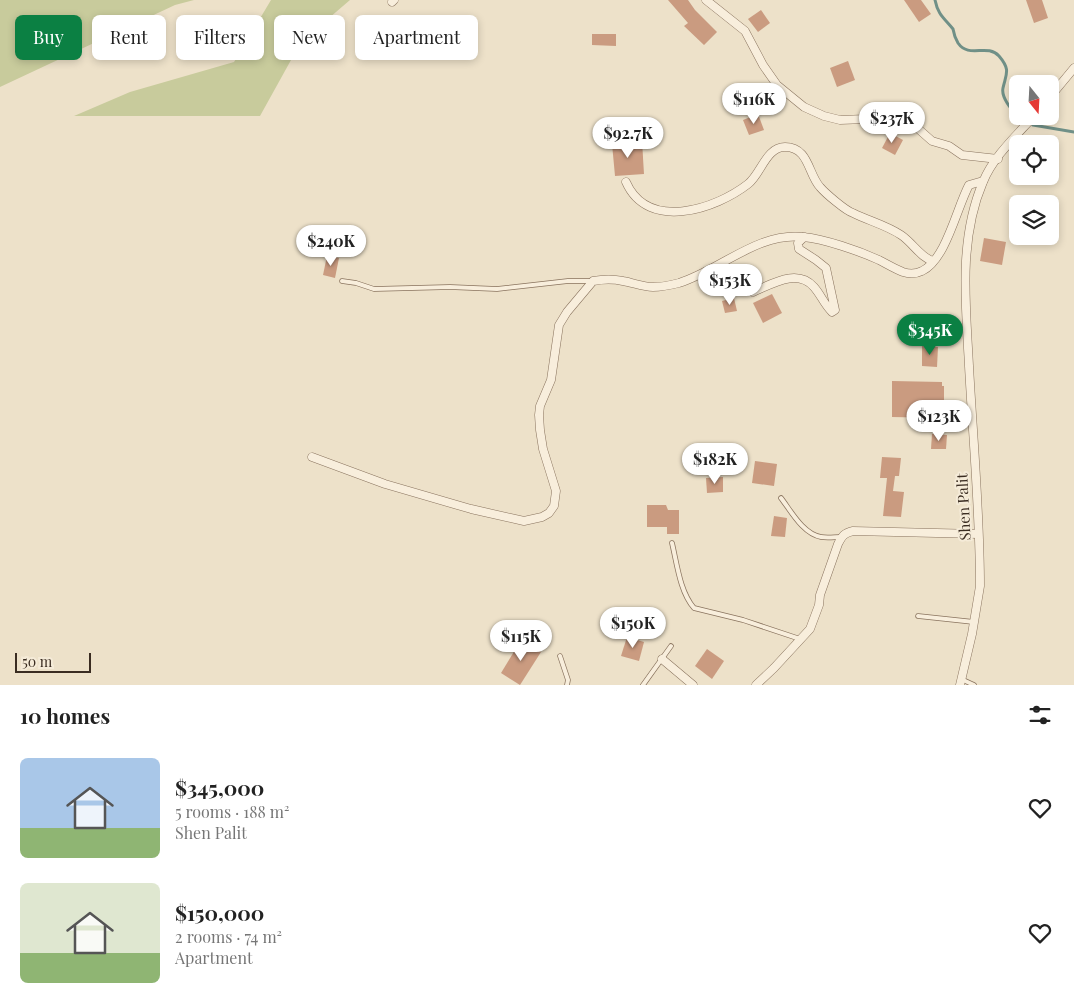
<!DOCTYPE html>
<meta charset="utf-8">
<style>
:root{--surface:#fff;--page:#f2f2f2;--text:#222;--muted:#767676;--accent:#0b8043}
body{margin:0;font-family:"Playfair Display",serif;background:var(--page);color:var(--text);height:100vh;display:flex;flex-direction:column;font-size:19px;white-space:nowrap}
*{box-sizing:border-box;margin:0}
p{font-size:16px;color:var(--muted)}
.icon{flex:none;width:28px;height:28px;fill:none;stroke:currentColor;stroke-width:2;stroke-linecap:round;stroke-linejoin:round}
.map{position:relative;height:685px;overflow:hidden}
.details{display:flex;flex-direction:column;background:var(--surface);flex:1}
.details>*{flex:none}
.guide{position:absolute;left:15px;top:15px;width:500px;height:45px;display:flex;gap:10px}
.needle{width:32px;rotate:162deg}
.buttons{position:absolute;left:1009px;top:75px;display:grid;gap:10px}
.buttons a{display:grid;place-items:center;width:50px;height:50px;border-radius:8px;background:var(--surface);box-shadow:0 2px 8px #0003;font-size:25px}
.scale{position:absolute;left:15px;bottom:12px;width:76px;box-sizing:border-box;padding-left:5px;border:2px solid #3a2c21;border-top:0;font-size:14px;line-height:18px;white-space:nowrap;color:#3a2c21;-webkit-text-stroke:4px #f5ebd8;paint-order:stroke}
.price{position:absolute;translate:-50% -42px;padding:0 11px;border-radius:18px;background:#fff;color:#222;font-size:16px;line-height:32px;filter:drop-shadow(0 1px 2px #0008)}
.price::after{content:'';position:absolute;left:50%;top:30px;width:15px;height:11px;margin-left:-8px;background:inherit;clip-path:polygon(0 0,100% 0,50% 100%)}
.price.on{background:var(--accent);color:#fff}
ul{padding:0;list-style:none}
li{display:flex;align-items:center;gap:15px;height:125px;padding:0 20px}
li span{display:grid;place-items:center;flex:none;width:140px;height:100px;border-radius:8px;color:#555}
li>.icon{margin-inline-start:auto}
span .icon{width:60px;height:60px;fill:#fffc;stroke-width:1}
li b{font-size:21px}
h2{display:flex;justify-content:space-between;align-items:center;height:60px;padding:0 20px;font-size:21px}
.tag{padding:0 18px;border-radius:8px;background:var(--surface);box-shadow:0 2px 8px #0003;font-size:18px;line-height:45px}
.tag.on{background:var(--accent);color:#fff}
.map>svg:first-child{display:block}
.green{fill:#c8cb9c}
.lines{fill:none;stroke-linecap:round;stroke-linejoin:round}
.stream{stroke:#709087;stroke-width:3}
.building{fill:#ca9b80}
.lane-casing{stroke:#89735e;stroke-width:5.5}
.street-casing{stroke:#89735e;stroke-width:9}
.lane{stroke:#f8eedc;stroke-width:4}
.street{stroke:#f8eedc;stroke-width:8}
.labels{text-anchor:middle;dominant-baseline:central;stroke-width:4;stroke-linejoin:round;paint-order:stroke}
.street-label{font-size:15px;fill:#3a2c21;stroke:#f5ebd8}
</style>
<div class="map">
<svg width="1074" height="685" viewBox="0 0 1074 685">
<rect width="100%" height="100%" fill="#ede1c9"/>
<!-- green -->
<g class="green">
<polygon points="0,0 194,0 175,5 0,87"/>
<polygon points="271,0 350,0 301,42 260,116 74,116 130,92 234,62"/>
</g>
<g class="lines">
<!-- stream -->
<g class="stream">
<path d="M935,0C938,15 944,18 953,29C954,35 955,38 958,43C969,59 987,43 999,56C1011,70 1006,74 1003,88C1001,97 1011,110 1018,115"/>
<polyline points="1020,116 1023,119"/>
<polyline points="1033,125 1074,132"/>
</g>
</g>
<!-- building -->
<g class="building">
<polygon points="668,0 688,0 695,10 717,32 704,45 684,26 688,23"/>
<polygon points="904,0 921,0 931,14 919,22"/>
<polygon points="1026,0 1042,0 1048,18 1034,23"/>
<polygon points="761,10 770,23 758,32 748,19"/>
<polygon points="592,34 616,34 616,46 592,45"/>
<polygon points="848,61 855,80 837,87 830,68"/>
<polygon points="758,114 764,130 749,135 743,120"/>
<polygon points="890,133 903,140 895,155 882,148"/>
<polygon points="642,141 644,174 615,176 612,144"/>
<polygon points="984,238 1006,242 1002,265 980,261"/>
<polygon points="327,256 339,258 335,278 323,275"/>
<polygon points="772,294 782,313 763,323 753,303"/>
<polygon points="734,298 737,311 725,313 722,301"/>
<polygon points="922,346 938,347 937,367 922,366"/>
<polygon points="892,381 942,382 942,386 944,386 944,414 941,414 941,418 892,417"/>
<polygon points="932,434 947,435 946,449 931,449"/>
<polygon points="882,457 901,458 899,476 895,476 893,491 904,492 901,517 883,516 887,478 880,478"/>
<polygon points="755,461 777,464 774,486 752,483"/>
<polygon points="723,477 723,492 707,493 706,478"/>
<polygon points="647,505 666,505 668,510 679,510 679,534 667,534 667,527 647,527"/>
<polygon points="774,516 787,518 785,537 771,536"/>
<polygon points="627,637 644,642 639,661 621,656"/>
<polygon points="521,640 541,652 520,685 501,673"/>
<polygon points="707,649 724,661 712,679 695,666"/>
</g>
<g class="lines">
<!-- lane casing -->
<g class="lane-casing">
<g id="lane">
<polyline points="342,281 356,283 374,289 450,287 497,289 568,281 593,281"/>
<path d="M781,498C791,511 803,534 821,537C827,538 835,537 841,537"/>
<path d="M672,543C677,564 680,592 694,608L743,620L800,639"/>
<polyline points="918,616 974,622"/>
<polyline points="560,656 568,680 567,685"/>
<polyline points="961,679 974,685"/>
<polyline points="643,685 671,646"/>
</g>
</g>
<!-- street casing -->
<g class="street-casing">
<g id="street">
<polyline points="706,0 745,31 763,65 777,85 804,107 824,116 840,120 866,119 891,113 898,115 906,118 932,141 949,146 962,155 998,159"/>
<polyline points="392,2 394,0"/>
<polyline points="1050,97 1074,68"/>
<path d="M626,182C648,232 716,209 748,184C761,174 766,147 785,147C809,147 808,174 820,187C825,193 846,211 853,213C869,221 886,225 901,235C913,243 921,258 933,261"/>
<path d="M753,292C772,284 797,268 814,287C821,295 824,304 832,312L835,310L826,268L816,260L799,249L798,243L804,237"/>
<path d="M312,457L385,484L471,509L524,521L542,517L549,513L554,506L556,491L543,449L540,430L539,415L540,406L551,380L559,325L567,312L593,281C603,279 614,279 623,281C634,283 643,287 653,287C662,287 671,285 679,283C720,270 758,232 803,237C825,239 859,251 879,260C887,264 895,269 903,272C909,274 916,274 922,271C946,260 957,207 969,185L983,181"/>
<polyline points="662,659 693,685"/>
<path d="M756,685L774,668L810,629L819,605L820,595L838,544C842,536 844,533 853,531L978,534"/>
<path d="M960,685L972,634L980,586C980,513 973,439 969,366C966,306 958,240 983,182C993,157 1016,136 1034,116"/>
</g>
</g>
<!-- lane -->
<use href="#lane" class="lane"/>
<!-- street -->
<use href="#street" class="street"/>
</g>
<g class="labels">
<!-- street labels -->
<g class="street-label">
<text transform="translate(963 507) rotate(-93)">Shen Palit</text>
</g>
</g>
</svg>
<div class="buttons">
<a><svg class="needle" viewBox="-14 -14 28 28"><path d="M0-13l5 13h-10z" fill="#e53935"/><path d="M0 13l5-13h-10z" fill="#767676"/></svg></a>
<a><svg class="icon" aria-label="locate" viewBox="0 0 24 24"><circle cx="12" cy="12" r="6"/><path d="M12 2v4M12 18v4M2 12h4M18 12h4"/></svg></a>
<a><svg class="icon" aria-label="layers" viewBox="0 0 24 24"><path d="M12 4l9 5-9 5-9-5zM3 14l9 5 9-5"/></svg></a>
</div>
<div class="scale">50 m</div>
<b class="price" style="left:754px;top:125px">$116K</b>
<b class="price" style="left:892px;top:144px">$237K</b>
<b class="price" style="left:628px;top:159px">$92.7K</b>
<b class="price" style="left:331px;top:267px">$240K</b>
<b class="price" style="left:730px;top:306px">$153K</b>
<b class="price on" style="left:930px;top:356px">$345K</b>
<b class="price" style="left:939px;top:442px">$123K</b>
<b class="price" style="left:715px;top:485px">$182K</b>
<b class="price" style="left:633px;top:649px">$150K</b>
<b class="price" style="left:521px;top:662px">$115K</b>
<div class="guide">
<a class="tag on">Buy</a>
<a class="tag">Rent</a>
<a class="tag">Filters</a>
<a class="tag">New</a>
<a class="tag">Apartment</a>
</div>
</div>
<section class="details">
<h2>10 homes<svg class="icon" aria-label="filters" viewBox="0 0 24 24"><path d="M4 7h16M4 17h16"/><circle cx="9" cy="7" r="2"/><circle cx="15" cy="17" r="2"/></svg></h2>
<ul>
<li><span style="background:linear-gradient(#a9c7e8 70%,#8fb573 0)"><svg class="icon" aria-label="home" viewBox="0 0 24 24"><path d="M3 11l9-7 9 7M6 9v11h12V9"/></svg></span><div><b>$345,000</b><p>5 rooms · 188 m²</p><p>Shen Palit</p></div><svg class="icon" aria-label="heart" viewBox="0 0 24 24"><path d="M12 20l-8-8c-3-5 5-10 8-4 3-6 11-1 8 4z"/></svg></li>
<li><span style="background:linear-gradient(#dfe7d0 70%,#8fb573 0)"><svg class="icon" aria-label="home" viewBox="0 0 24 24"><path d="M3 11l9-7 9 7M6 9v11h12V9"/></svg></span><div><b>$150,000</b><p>2 rooms · 74 m²</p><p>Apartment</p></div><svg class="icon" aria-label="heart" viewBox="0 0 24 24"><path d="M12 20l-8-8c-3-5 5-10 8-4 3-6 11-1 8 4z"/></svg></li>
</ul>
</section>
